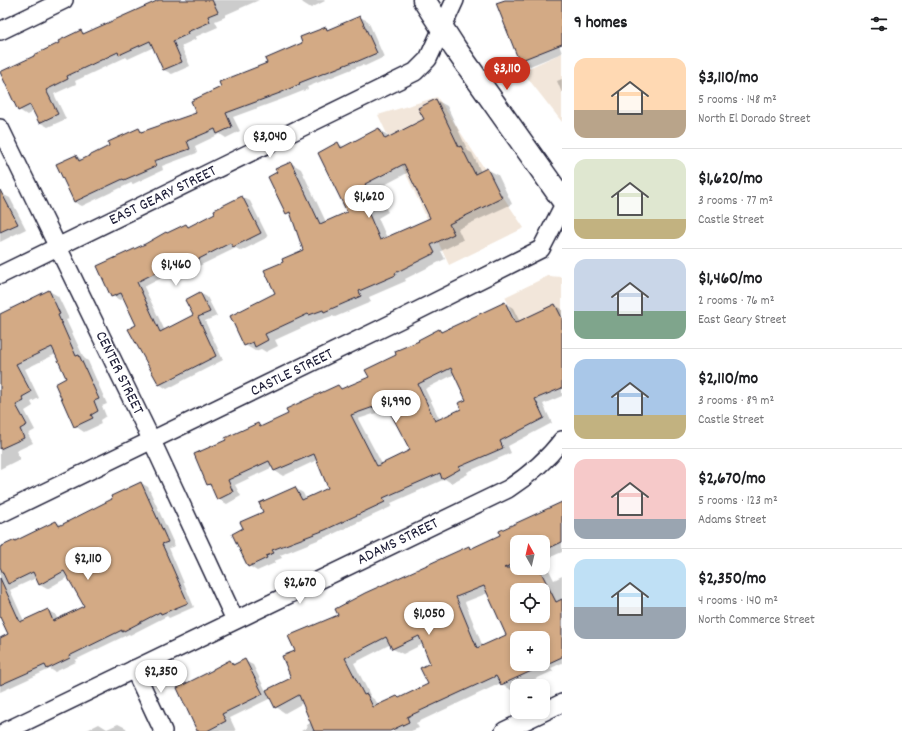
<!DOCTYPE html>
<meta charset="utf-8">
<style>
:root{--surface:#fff;--page:#f2f2f2;--text:#202124;--muted:#757577;--line:#e0e0e0;--accent:#c8321e}
body{margin:0;font-family:Dekko,sans-serif;background:var(--page);color:var(--text);height:100vh;display:flex;flex-direction:column;font-size:15px;white-space:nowrap}
*{box-sizing:border-box;margin:0}
p{font-size:13px;color:var(--muted)}
.icon{flex:none;width:22px;height:22px;fill:none;stroke:currentColor;stroke-width:2;stroke-linecap:round;stroke-linejoin:round}
.map{position:relative;flex:1;overflow:hidden}
.sheet{display:flex;flex-direction:column;background:var(--surface);width:340px}
.sheet>*{flex:none}
.needle{width:26px;rotate:352deg}
.tools{position:absolute;left:510px;top:535px;display:grid;gap:8px}
.tools a{display:grid;place-items:center;width:40px;height:40px;border-radius:8px;background:var(--surface);box-shadow:0 2px 6px #0003;font-size:20px}
.price{position:absolute;translate:-50% -34px;padding:0 9px;border-radius:14px;background:#fff;color:#222;font-size:13px;line-height:26px;filter:drop-shadow(0 1px 2px #0008)}
.price::after{content:'';position:absolute;left:50%;top:24px;width:12px;height:9px;margin-left:-6px;background:inherit;clip-path:polygon(0 0,100% 0,50% 100%)}
.price.active{background:var(--accent);color:#fff}
ul{padding:0;list-style:none}
li{display:flex;align-items:center;gap:12px;height:100px;padding:0 12px}
li+li{border-top:1px solid var(--line)}
li span{display:grid;place-items:center;flex:none;width:112px;height:80px;border-radius:12px;color:#555}
li>.icon{margin-inline-start:auto}
span .icon{width:48px;height:48px;fill:#fffc;stroke-width:1}
li b{font-size:17px}
h2{display:flex;justify-content:space-between;align-items:center;height:48px;padding:0 12px;font-size:17px}
main{display:flex;flex:1;min-height:0}
.map>svg:first-child{display:block}
.built{fill:#f2e6da}
.shadow{fill:#0003;fill-rule:evenodd}
.building{fill:#d3aa85;stroke:#22223b;fill-rule:evenodd}
.lines{fill:none;stroke-linecap:round;stroke-linejoin:round}
.street-casing{stroke:#22223b;stroke-width:20}
.secondary-casing{stroke:#22223b;stroke-width:25}
.street{stroke:#fff;stroke-width:17}
.secondary{stroke:#fff;stroke-width:22}
.labels{text-anchor:middle;dominant-baseline:central;stroke-width:3;stroke-linejoin:round;paint-order:stroke}
.street-label{font-size:16px;fill:#22223b;stroke:#fff}
</style>
<main>
<div class="map">
<svg width="562" height="731" viewBox="0 0 562 731">
<rect width="100%" height="100%" fill="#fff"/>
<filter id="ink" filterUnits="userSpaceOnUse"><feTurbulence type="fractalNoise" baseFrequency=".025" numOctaves="2"/><feDisplacementMap in="SourceGraphic" scale="8" xChannelSelector="R" yChannelSelector="G"/><feConvolveMatrix kernelMatrix="1 2 1 2 8 2 1 2 1" color-interpolation-filters="sRGB"/></filter>
<g filter="url(#ink)">
<!-- built -->
<g class="built">
<polygon points="562,53 562,122 522,71"/>
<polygon points="437,97 524,228 449,265 378,115"/>
<polygon points="548,276 562,277 562,337 531,352 505,297"/>
</g>
<!-- shadow -->
<g class="shadow">
<polygon points="157,0 259,0 225,15 225,17 215,21 218,27 195,37 196,39 181,46 190,66 172,74 164,70 154,47 128,59 126,57 75,81 76,84 54,94 66,119 48,127 39,122 34,111 27,115 19,110 60,44 81,31 86,34 158,2"/>
<polygon points="301,0 324,0 325,1 311,8 303,3"/>
<polygon points="507,0 562,0 562,37 557,39 562,53 530,66 520,60"/>
<polygon points="360,17 368,21 384,57 365,66 362,65 307,87 308,89 288,97 233,117 240,131 226,138 220,134 195,146 197,153 162,166 163,170 133,184 131,183 82,206 74,202 76,156 83,160 111,146 139,129 144,132 197,113 268,64 304,44 326,28 330,30"/>
<polygon points="562,79 562,93 557,81"/>
<path d="M436,100L447,106L468,151L472,153L481,172L487,169L498,175L512,204L458,229L463,240L441,251L445,259L405,279L406,281L369,297L371,302L335,317L332,316L320,320H319L275,340L278,346L266,352L261,349L255,351L245,345L276,294L284,262L304,250L293,216L287,213L291,163L301,169L326,222L348,212L338,144L345,147L379,129L390,137L425,120ZM409,172L431,218L387,238L378,218L388,212L375,190Z"/>
<polygon points="0,193 10,198 26,229 0,242"/>
<polygon points="242,197 250,201 268,237 241,251 236,248 199,266 192,262 144,287 165,331 194,316 200,293 207,297 217,316 205,321 223,360 167,389 159,384 137,326 125,298 120,300 112,296 168,234 186,225 190,227 216,213"/>
<polygon points="49,291 58,296 69,319 66,320 84,358 88,361 107,404 102,406 106,416 100,420 101,424 84,432 75,426 67,379 56,354 25,369 39,398 31,402 33,406 25,411 35,430 28,434 33,443 16,451 20,459 0,469 0,315"/>
<path d="M505,303L513,308L520,322L555,305L562,309V396L543,404L552,423L508,446L511,453L467,472L468,474L451,483L445,479L391,503L393,506L333,534L280,555L282,558L274,561L275,563L257,571L249,566L245,529L295,488L303,493L306,499L330,488L317,460L283,476L275,471L273,467L235,485L241,496L227,504L218,499L212,487L208,484L227,440L258,424L263,427L289,415L338,387L343,389L370,378L398,356L439,330L443,332ZM455,374L467,400L462,410L440,420L425,389ZM389,409L411,450L382,464L358,419Z"/>
<path d="M141,483L148,487L175,546L169,548L194,607L169,618L167,616L130,635L129,634L75,660L76,662L55,672L50,669L0,692V639L10,634L0,614V554L56,522L62,525L114,499ZM68,577L85,607L58,620L55,614L48,610L24,621L10,590L36,578L40,585L47,589Z"/>
<path d="M562,503V552L544,560L554,580L562,576V663L551,668L553,671L520,686H517V687L511,690L501,683L416,723L419,728L411,731H301L308,727L306,725L311,723L303,703L285,713L276,707L271,698L230,718L236,731H198L230,661L236,665L245,661L253,665L266,691L292,678L296,651L339,615L469,547L472,549L501,535ZM517,542H543V568H517ZM517,590H543V616H517ZM488,593L507,635L483,647L465,602ZM517,638H543V664H517ZM391,644L393,649L403,654L423,644L432,663L429,685L400,699L397,697L378,705L376,701L371,697L354,663Z"/>
<polygon points="99,724 107,729 118,724 126,728 127,731 85,731"/>
</g>
<!-- building -->
<g class="building">
<polygon points="159,0 212,0 218,12 208,16 210,22 187,32 188,34 173,41 182,62 163,70 150,41 119,55 118,52 67,76 68,79 46,90 58,114 39,123 30,105 18,111 0,72 34,56 34,55 59,43 58,41 81,30 83,34"/>
<polygon points="505,0 562,0 562,44 519,61 496,3"/>
<polygon points="360,16 377,53 356,62 355,61 299,83 300,84 280,93 226,113 232,127 217,134 215,129 187,141 190,149 154,161 156,166 124,180 123,179 74,202 56,164 76,155 79,161 109,146 108,142 139,128 141,132 196,113 191,101 221,87 219,82 267,63 265,59 302,43 300,37 326,27 327,30"/>
<path d="M436,99L459,147L461,146L475,174L487,168L502,198L449,224L454,234L431,245L435,253L395,273L396,275L359,291L361,296L324,312L323,310L309,315L308,314L265,334L268,340L255,347L253,342L244,346L230,316L275,293L264,270L283,262L282,259L303,250L290,212L286,214L268,177L277,172L275,169L291,162L320,224L347,212L318,153L338,142L341,148L379,128L385,139L424,119L418,108ZM404,164L430,218L380,240L368,212L378,206L365,184Z"/>
<polygon points="0,190 18,224 0,232"/>
<polygon points="242,196 261,233 233,247 230,243 191,263 187,257 137,282 160,332 193,315 185,300 200,292 210,312 198,317 216,356 159,385 128,329 136,325 121,293 111,297 97,266 145,244 166,232 167,233 186,224 188,227 215,213 214,210"/>
<polygon points="49,290 60,314 58,315 76,356 79,355 99,399 94,401 98,411 91,415 93,418 74,427 55,384 66,378 52,347 16,364 31,392 22,397 24,401 16,405 27,425 20,429 24,438 0,449 0,314"/>
<path d="M505,302L515,323L555,304L562,318V388L535,399L544,418L500,441L503,448L459,467L460,469L442,479L440,473L383,498L385,502L325,530L272,550L274,553L266,556L267,558L248,567L232,534L243,528L240,522L263,512L259,503L295,487L302,500L328,488L314,454L274,471L269,461L228,480L233,492L217,500L210,484L207,485L194,454L226,440L225,438L258,423L260,427L288,414L286,409L338,385L341,389L369,377L365,370L396,355L395,351L419,341L418,340L439,329L441,332ZM451,368L466,400L458,403L461,409L435,421L418,384ZM385,403L410,450L377,466L351,415Z"/>
<polygon points="141,482 168,542 162,544 188,603 161,614 160,612 122,632 122,630 69,656 70,658 47,669 45,665 0,685 0,638 8,634 0,617 0,578 20,622 48,609 53,621 84,606 64,571 39,585 33,572 8,584 0,567 0,547 15,540 15,541 56,521 59,526 112,499 111,496"/>
<path d="M562,502V542L543,551V542H517V562L504,568H539L556,602L562,599V657L501,685L496,676L407,717L409,722L390,731H314L299,695L275,708L266,690L291,678L282,656L295,651L288,636L338,615L335,609L365,593L469,546L470,549L500,535L499,531ZM484,586L506,635L477,648L456,597ZM517,590H543V616H517ZM419,636L430,663L420,668L428,684L399,698L397,696L373,707L367,694L364,695L345,658L386,637L392,649ZM517,638H543V664H517Z"/>
<polygon points="245,659 263,694 222,714 226,721 207,731 197,731 177,688 213,670 213,669 230,660 233,665"/>
</g>
<g class="lines">
<!-- street casing -->
<g class="street-casing">
<g id="street">
<polyline points="0,31 64,0"/>
<polyline points="0,128 152,441 235,620"/>
<polyline points="0,275 415,72 428,59 455,0"/>
<polyline points="0,514 401,319 541,249 562,208"/>
<polyline points="134,669 163,731"/>
<path d="M6,731L508,489C529,475 547,460 562,440"/>
<polyline points="504,731 562,703"/>
</g>
</g>
<!-- secondary casing -->
<g class="secondary-casing">
<polyline id="secondary" points="424,0 455,48 562,199"/>
</g>
<!-- street -->
<use href="#street" class="street"/>
<!-- secondary -->
<use href="#secondary" class="secondary"/>
</g>
</g>
<g class="labels">
<!-- street labels -->
<g class="street-label">
<text transform="translate(163 196) rotate(-26)">EAST GEARY STREET</text>
<text transform="translate(119 373) rotate(64)">CENTER STREET</text>
<text transform="translate(292 373) rotate(-26)">CASTLE STREET</text>
<text transform="translate(398 542) rotate(-26)">ADAMS STREET</text>
</g>
</g>
</svg>
<div class="tools">
<a><svg class="needle" viewBox="-14 -14 28 28"><path d="M0-13l5 13h-10z" fill="#e53935"/><path d="M0 13l5-13h-10z" fill="#757577"/></svg></a>
<a><svg class="icon" aria-label="locate" viewBox="0 0 24 24"><circle cx="12" cy="12" r="6"/><path d="M12 2v4M12 18v4M2 12h4M18 12h4"/></svg></a>
<a>+</a>
<a>−</a>
</div>
<b class="price active" style="left:507px;top:91px">$3,110</b>
<b class="price" style="left:270px;top:159px">$3,040</b>
<b class="price" style="left:369px;top:219px">$1,620</b>
<b class="price" style="left:176px;top:287px">$1,460</b>
<b class="price" style="left:396px;top:424px">$1,990</b>
<b class="price" style="left:88px;top:581px">$2,110</b>
<b class="price" style="left:300px;top:605px">$2,670</b>
<b class="price" style="left:429px;top:636px">$1,050</b>
<b class="price" style="left:161px;top:694px">$2,350</b>
</div>
<section class="sheet">
<h2>9 homes<svg class="icon" aria-label="filters" viewBox="0 0 24 24"><path d="M4 7h16M4 17h16"/><circle cx="9" cy="7" r="2"/><circle cx="15" cy="17" r="2"/></svg></h2>
<ul>
<li><span style="background:linear-gradient(#ffd9b3 65%,#b9a48a 0)"><svg class="icon" aria-label="home" viewBox="0 0 24 24"><path d="M3 11l9-7 9 7M6 9v11h12V9"/></svg></span><div><b>$3,110/mo</b><p>5 rooms · 148 m²</p><p>North El Dorado Street</p></div></li>
<li><span style="background:linear-gradient(#dfe7d0 75%,#c2b280 0)"><svg class="icon" aria-label="home" viewBox="0 0 24 24"><path d="M3 11l9-7 9 7M6 9v11h12V9"/></svg></span><div><b>$1,620/mo</b><p>3 rooms · 77 m²</p><p>Castle Street</p></div></li>
<li><span style="background:linear-gradient(#c9d6e8 65%,#7fa58c 0)"><svg class="icon" aria-label="home" viewBox="0 0 24 24"><path d="M3 11l9-7 9 7M6 9v11h12V9"/></svg></span><div><b>$1,460/mo</b><p>2 rooms · 76 m²</p><p>East Geary Street</p></div></li>
<li><span style="background:linear-gradient(#a9c7e8 70%,#c2b280 0)"><svg class="icon" aria-label="home" viewBox="0 0 24 24"><path d="M3 11l9-7 9 7M6 9v11h12V9"/></svg></span><div><b>$2,110/mo</b><p>3 rooms · 89 m²</p><p>Castle Street</p></div></li>
<li><span style="background:linear-gradient(#f6c9c9 75%,#9aa5b1 0)"><svg class="icon" aria-label="home" viewBox="0 0 24 24"><path d="M3 11l9-7 9 7M6 9v11h12V9"/></svg></span><div><b>$2,670/mo</b><p>5 rooms · 123 m²</p><p>Adams Street</p></div></li>
<li><span style="background:linear-gradient(#bfe0f5 60%,#9aa5b1 0)"><svg class="icon" aria-label="home" viewBox="0 0 24 24"><path d="M3 11l9-7 9 7M6 9v11h12V9"/></svg></span><div><b>$2,350/mo</b><p>4 rooms · 140 m²</p><p>North Commerce Street</p></div></li>
</ul>
</section>
</main>
